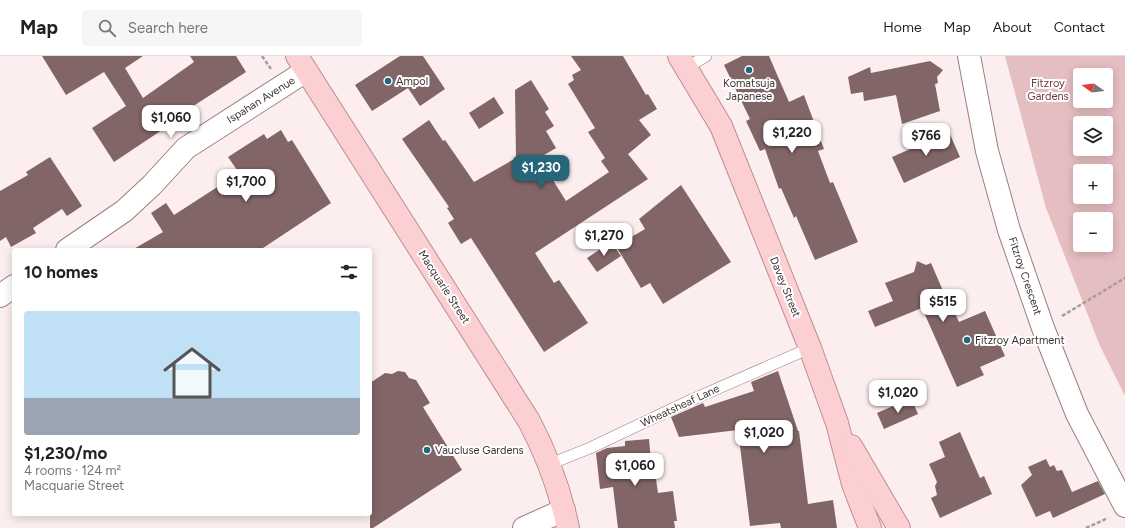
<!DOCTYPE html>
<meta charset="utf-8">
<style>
:root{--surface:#fff;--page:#f6f6f6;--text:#222;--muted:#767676;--line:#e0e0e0;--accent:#26667b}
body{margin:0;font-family:Figtree,sans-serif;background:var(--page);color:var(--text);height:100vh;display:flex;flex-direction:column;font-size:15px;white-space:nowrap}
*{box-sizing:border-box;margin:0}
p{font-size:13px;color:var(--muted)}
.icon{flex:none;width:22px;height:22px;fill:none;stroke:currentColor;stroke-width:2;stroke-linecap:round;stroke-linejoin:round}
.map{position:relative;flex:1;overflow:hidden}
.side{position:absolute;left:12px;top:192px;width:360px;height:268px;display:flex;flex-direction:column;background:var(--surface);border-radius:4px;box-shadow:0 2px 10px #0003}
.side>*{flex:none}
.needle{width:26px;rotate:284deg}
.controls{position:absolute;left:1073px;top:12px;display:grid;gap:8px}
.controls a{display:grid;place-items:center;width:40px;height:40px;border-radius:4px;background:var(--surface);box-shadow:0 2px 10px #0003;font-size:20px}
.price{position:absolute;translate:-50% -34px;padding:0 9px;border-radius:8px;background:#fff;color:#222;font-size:13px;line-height:26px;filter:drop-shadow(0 1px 2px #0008)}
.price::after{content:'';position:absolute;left:50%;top:24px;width:12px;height:9px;margin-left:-6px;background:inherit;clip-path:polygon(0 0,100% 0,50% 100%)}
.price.current{background:var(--accent);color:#fff}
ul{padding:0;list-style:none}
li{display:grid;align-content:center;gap:8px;height:212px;padding:0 12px}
li span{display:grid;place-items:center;height:124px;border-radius:4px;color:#555}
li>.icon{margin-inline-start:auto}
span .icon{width:72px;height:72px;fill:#fffc;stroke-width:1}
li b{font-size:17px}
h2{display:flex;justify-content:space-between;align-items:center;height:48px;padding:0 12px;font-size:17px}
header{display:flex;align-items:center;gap:24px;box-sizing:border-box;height:56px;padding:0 20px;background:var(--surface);border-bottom:1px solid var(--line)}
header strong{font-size:19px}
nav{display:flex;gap:22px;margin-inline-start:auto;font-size:14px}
.search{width:280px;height:36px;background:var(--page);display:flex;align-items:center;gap:10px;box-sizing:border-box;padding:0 14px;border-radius:4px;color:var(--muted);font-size:15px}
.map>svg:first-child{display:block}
.green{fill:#e5bec1;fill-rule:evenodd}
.building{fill:#826567}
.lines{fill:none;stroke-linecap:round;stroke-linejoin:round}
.service-casing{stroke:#9c7e80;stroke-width:12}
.minor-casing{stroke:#9c7e80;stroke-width:24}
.trunk-casing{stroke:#b99093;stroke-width:24}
.path{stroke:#a99c9d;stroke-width:2.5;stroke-dasharray:4 2;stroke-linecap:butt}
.service{stroke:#fff;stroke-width:11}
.minor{stroke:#fff;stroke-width:22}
.trunk{stroke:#fccfd2;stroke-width:22}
.poi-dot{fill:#26667b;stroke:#fff;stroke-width:1.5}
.labels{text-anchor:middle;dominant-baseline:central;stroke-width:4;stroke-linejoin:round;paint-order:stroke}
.poi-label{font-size:11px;fill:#3f3233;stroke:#fff;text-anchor:start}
.park-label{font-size:11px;fill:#723840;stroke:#fff}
.street-label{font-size:11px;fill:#3f3233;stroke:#fff}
</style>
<header>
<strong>Map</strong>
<div class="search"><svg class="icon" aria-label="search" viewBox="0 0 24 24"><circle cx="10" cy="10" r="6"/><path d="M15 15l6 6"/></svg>Search here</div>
<nav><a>Home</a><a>Map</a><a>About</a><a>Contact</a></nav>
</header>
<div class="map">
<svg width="1125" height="472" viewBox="0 0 1125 472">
<rect width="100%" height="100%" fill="#fceeef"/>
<!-- green -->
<path class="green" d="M1005,0H1125V340L1100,290L1046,152ZM1080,19H1106V45H1080ZM1080,67H1106V93H1080ZM1080,115H1106V141H1080ZM1080,163H1106V189H1080Z"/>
<!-- building -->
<g class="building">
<polygon points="42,0 143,0 125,12 143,42 194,6 190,0 236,0 246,16 181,58 184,62 167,74 165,72 114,106 92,72 126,50 104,16 66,39"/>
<polygon points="400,0 423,0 445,33 420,50 408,32 372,55 355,29"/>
<polygon points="571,0 623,0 646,39 648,38 657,53 639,64 651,79 628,98 648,123 535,197 554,227 559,224 588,267 544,296 471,182 461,188 448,167 454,163 447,152 449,151 402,83 429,64 443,85 445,84 474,126 516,102 515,34 531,24 549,53 545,56 554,70 546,75 556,92 539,102 566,145 609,116 601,105 605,102 588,76 595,72 568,28 574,24 572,19 581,14"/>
<polygon points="742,0 769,0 789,46 804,39 824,93 818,95 830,127 833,126 858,186 815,204 796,160 794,162 781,132 779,133 765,93 760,95 746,65 750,63 724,9"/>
<polygon points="930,5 943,14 937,21 938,27 935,28 940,55 902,68 896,39 864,45 863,36 851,38 848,21 870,11 871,17"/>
<polygon points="494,41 504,57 479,73 469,57"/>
<polygon points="281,74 288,86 292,84 331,147 260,194 132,194 163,176 151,157 166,147 174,159 239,117 228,101 264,78 267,83"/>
<polygon points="949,76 960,101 904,127 892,101"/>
<polygon points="50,101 82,150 67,160 62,153 33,172 36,177 11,191 6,181 0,185 0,135 28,119 26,116"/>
<polygon points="681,129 731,206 663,248 650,227 641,232 616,190 645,173 639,163"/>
<polygon points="611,186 621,200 597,216 587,202"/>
<polygon points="917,205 926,209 931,207 953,258 955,257 959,266 985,255 1005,300 980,311 984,319 957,331 922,252 875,271 868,255 893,245 885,227 914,216"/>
<polygon points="398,315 405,316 409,322 416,324 430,347 423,351 462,414 373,472 370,472 370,327 385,317 392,318"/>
<polygon points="778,315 798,375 799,375 808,448 833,444 837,472 781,472 780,467 750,470 738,374 679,381 671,361 703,347 705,351 754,335 751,326"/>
<polygon points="911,342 918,358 884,373 877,357"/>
<polygon points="960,376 980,422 984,420 992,438 940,462 931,442 937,439 935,430 937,426 929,408 945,401 939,386"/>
<polygon points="649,383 652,416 655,416 658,437 673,435 677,465 674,465 675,472 618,472 613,431 600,433 596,397 607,392 625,390 625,385"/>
<polygon points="1046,403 1050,411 1054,409 1057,415 1062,414 1072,436 1098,425 1105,438 1053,462 1050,455 1036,461 1021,429 1032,419 1028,411"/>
</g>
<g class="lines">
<!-- service casing -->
<g class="service-casing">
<g id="service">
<polyline points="686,12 706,0"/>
<polyline points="550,408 590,392 689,345 810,292"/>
</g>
</g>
<!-- minor casing -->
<g class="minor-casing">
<g id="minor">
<polyline points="969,0 987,95 1009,174 1043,272 1077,358 1125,450"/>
<polyline points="67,194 124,155 152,129 186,92 306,15"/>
<polyline points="0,240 14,230"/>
<polyline points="524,472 564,454"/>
</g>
</g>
<!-- trunk casing -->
<g class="trunk-casing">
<g id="trunk">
<path d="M297,0L529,365C547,399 560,434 568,472"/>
<polyline points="679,0 721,70 810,292 837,367 853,428 870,472"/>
<polyline points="851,390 899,472"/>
</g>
</g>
<!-- path -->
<g class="path">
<polyline points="262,0 271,13"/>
<polyline points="1062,260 1125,222"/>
<polyline points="1086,472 1108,462"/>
</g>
<!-- service -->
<use href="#service" class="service"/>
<!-- minor -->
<use href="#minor" class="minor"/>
<!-- trunk -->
<use href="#trunk" class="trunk"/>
</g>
<!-- markers -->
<g class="poi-dot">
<circle cx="749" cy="14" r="4"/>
<circle cx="388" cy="25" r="4"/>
<circle cx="967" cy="284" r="4"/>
<circle cx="427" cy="394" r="4"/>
</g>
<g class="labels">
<!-- poi labels -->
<g class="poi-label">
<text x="396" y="25">Ampol</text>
<text x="749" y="27" text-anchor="middle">Komatsuja<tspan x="749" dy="13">Japanese</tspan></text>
<text x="975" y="284">Fitzroy Apartment</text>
<text x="435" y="394">Vaucluse Gardens</text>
</g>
<!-- park labels -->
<g class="park-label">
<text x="1048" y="27">Fitzroy<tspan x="1048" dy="13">Gardens</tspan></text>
</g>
<!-- street labels -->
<g class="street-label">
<text transform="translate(261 44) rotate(-32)">Ispahan Avenue</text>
<text transform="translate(1025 220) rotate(71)">Fitzroy Crescent</text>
<text transform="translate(444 231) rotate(57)">Macquarie Street</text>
<text transform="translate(785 231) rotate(68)">Davey Street</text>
<text transform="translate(680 350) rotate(-25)">Wheatsheaf Lane</text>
</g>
</g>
</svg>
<div class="controls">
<a><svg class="needle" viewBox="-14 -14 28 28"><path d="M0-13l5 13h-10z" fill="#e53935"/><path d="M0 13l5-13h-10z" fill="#767676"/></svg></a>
<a><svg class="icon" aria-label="layers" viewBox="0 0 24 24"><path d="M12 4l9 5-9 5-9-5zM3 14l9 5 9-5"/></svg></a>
<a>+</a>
<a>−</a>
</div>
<b class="price" style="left:171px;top:83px">$1,060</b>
<b class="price" style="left:792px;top:98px">$1,220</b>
<b class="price" style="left:926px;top:101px">$766</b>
<b class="price current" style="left:541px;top:133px">$1,230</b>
<b class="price" style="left:246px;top:147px">$1,700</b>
<b class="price" style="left:604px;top:201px">$1,270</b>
<b class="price" style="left:943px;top:267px">$515</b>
<b class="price" style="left:898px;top:358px">$1,020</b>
<b class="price" style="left:764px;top:398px">$1,020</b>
<b class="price" style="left:635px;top:431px">$1,060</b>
<section class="side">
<h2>10 homes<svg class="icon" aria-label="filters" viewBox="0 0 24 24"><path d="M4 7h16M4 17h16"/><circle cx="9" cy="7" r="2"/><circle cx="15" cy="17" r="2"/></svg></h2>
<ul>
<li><span style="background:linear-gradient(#bfe0f5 70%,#9aa5b1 0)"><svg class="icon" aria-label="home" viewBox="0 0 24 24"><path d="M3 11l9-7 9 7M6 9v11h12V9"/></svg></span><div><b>$1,230/mo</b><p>4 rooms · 124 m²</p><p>Macquarie Street</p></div></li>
</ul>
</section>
</div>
